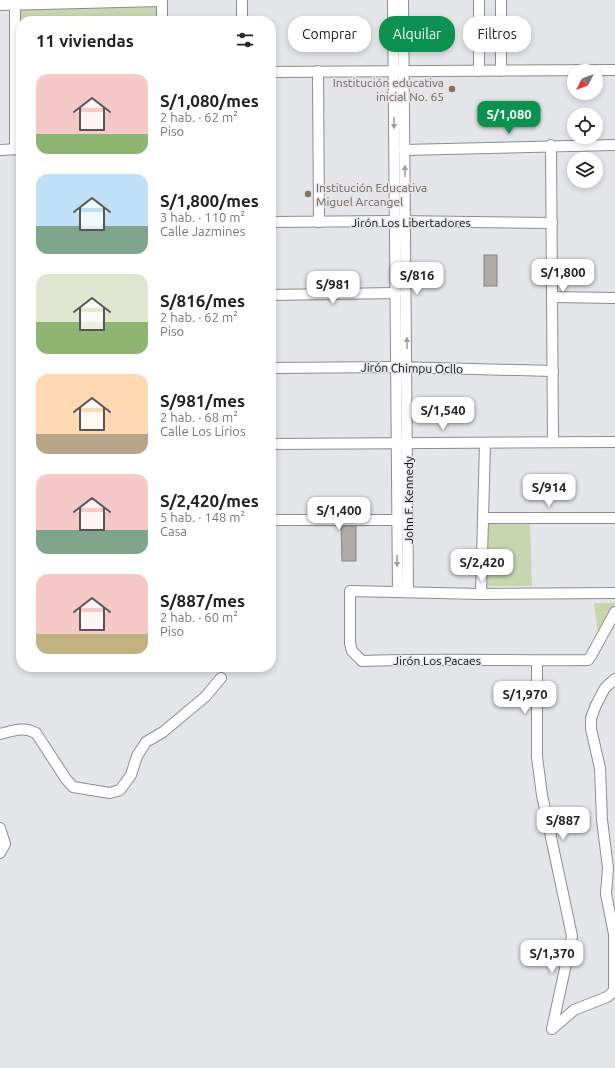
<!DOCTYPE html>
<html lang="es">
<meta charset="utf-8">
<style>
:root{--surface:#fff;--page:#f2f2f2;--text:#222;--muted:#767676;--accent:#0b9150}
body{margin:0;font-family:Ubuntu,sans-serif;background:var(--page);color:var(--text);height:100vh;display:flex;flex-direction:column;font-size:15px;white-space:nowrap}
*{box-sizing:border-box;margin:0}
p{font-size:13px;color:var(--muted)}
.icon{flex:none;width:22px;height:22px;fill:none;stroke:currentColor;stroke-width:2;stroke-linecap:round;stroke-linejoin:round}
.map{position:relative;flex:1;overflow:hidden}
.side{position:absolute;left:16px;top:16px;width:260px;height:656px;display:flex;flex-direction:column;background:var(--surface);border-radius:16px;box-shadow:0 2px 6px #0003}
.side>*{flex:none}
.top-card{position:absolute;left:288px;top:16px;width:267px;height:36px;display:flex;gap:8px}
.needle{width:26px;rotate:228deg}
.controls{position:absolute;left:567px;top:64px;display:grid;gap:8px}
.controls a{display:grid;place-items:center;width:36px;height:36px;border-radius:50%;background:var(--surface);box-shadow:0 2px 6px #0003;font-size:20px}
.price{position:absolute;translate:-50% -34px;padding:0 9px;border-radius:8px;background:#fff;color:#222;font-size:13px;line-height:26px;filter:drop-shadow(0 1px 2px #0008)}
.price::after{content:'';position:absolute;left:50%;top:24px;width:12px;height:9px;margin-left:-6px;background:inherit;clip-path:polygon(0 0,100% 0,50% 100%)}
.price.current{background:var(--accent);color:#fff}
ul{padding:0;list-style:none}
li{display:flex;align-items:center;gap:12px;height:100px;padding:0 20px}
li span{display:grid;place-items:center;flex:none;width:112px;height:80px;border-radius:12px;color:#555}
li>.icon{margin-inline-start:auto}
span .icon{width:48px;height:48px;fill:#fffc;stroke-width:1}
li b{font-size:17px}
h2{display:flex;justify-content:space-between;align-items:center;height:48px;padding:0 20px;font-size:17px}
.tag{padding:0 14px;border-radius:16px;background:var(--surface);box-shadow:0 2px 6px #0003;font-size:14px;line-height:36px}
.tag.current{background:var(--accent);color:#fff}
.map>svg:first-child{display:block}
.green{fill:#c8d6b0}
.building{fill:#afaaa7;stroke:#888481}
.lines{fill:none;stroke-linecap:round;stroke-linejoin:round}
.street-casing{stroke:#8c8d92;stroke-width:12}
.street{stroke:#fff;stroke-width:10}
.oneway{fill:#9f9fa0}
.education-dot{fill:#8d6e63;stroke:#e4e5e9;stroke-width:1.5}
.labels{text-anchor:middle;dominant-baseline:central;stroke-width:3;stroke-linejoin:round;paint-order:stroke}
.education-label{font-size:12px;fill:#785e54;stroke:#e4e5e9;text-anchor:end}
.street-label{font-size:12px;fill:#0f0f11;stroke:#e4e5e9}
</style>
<div class="map">
<svg width="615" height="1068" viewBox="0 0 615 1068">
<rect width="100%" height="100%" fill="#e4e5e9"/>
<!-- green -->
<g class="green">
<polygon points="156,7 156,21 21,21 20,112 18,8"/>
<polygon points="530,521 532,586 483,586 484,522"/>
<polygon points="594,603 615,603 615,612 599,641"/>
</g>
<!-- building -->
<g class="building">
<rect x="484" y="255" width="13" height="31"/>
<polygon points="341,526 356,526 356,561 342,561"/>
</g>
<g class="lines">
<!-- street casing -->
<g class="street-casing">
<g id="street">
<polyline points="162,0 162,21"/>
<polyline points="393,0 398,592"/>
<polyline points="403,0 408,592"/>
<polyline points="0,5 162,1"/>
<polyline points="242,21 242,0"/>
<polyline points="318,71 319,222"/>
<polyline points="479,71 479,0"/>
<polyline points="501,71 501,0"/>
<polyline points="271,72 615,70"/>
<polyline points="551,145 553,442"/>
<polyline points="15,149 15,0"/>
<polyline points="0,150 20,149"/>
<polyline points="404,150 615,145"/>
<polyline points="271,222 395,221 552,223"/>
<polyline points="271,295 396,293"/>
<polyline points="552,297 615,298"/>
<polyline points="271,368 396,367 553,371"/>
<polyline points="271,444 615,442"/>
<polyline points="483,518 615,518"/>
<polyline points="271,520 403,520"/>
<path d="M615,593L481,594L350,591V643L352,651L362,661C437,658 512,661 588,660L591,656L615,612"/>
<polyline points="481,594 485,443"/>
<polyline points="537,661 537,757 542,795 572,936 552,1029"/>
<path d="M0,734C13,731 23,726 36,733L66,779L73,787L110,793L120,790L131,775L137,756L146,742L163,732L205,697L221,678"/>
<polyline points="0,828 5,844 0,853"/>
<polyline points="552,1029 574,1010 607,997 614,991 614,934 606,894 608,868 602,820 600,768 591,729 591,718 596,705 605,688 615,679"/>
</g>
</g>
<!-- street -->
<use href="#street" class="street"/>
</g>
<!-- one-way arrows -->
<defs><path id="oneway-solid" d="M-6-.8H1V-3.2L6.5 0L1 3.2V.8H-6Z"/></defs>
<g class="oneway">
<use href="#oneway-solid" transform="translate(394 123) rotate(89)"/>
<use href="#oneway-solid" transform="translate(405 171) rotate(-91)"/>
<use href="#oneway-solid" transform="translate(407 343) rotate(-91)"/>
<use href="#oneway-solid" transform="translate(397 561) rotate(90)"/>
</g>
<!-- markers -->
<g class="education-dot">
<circle cx="452" cy="89" r="4"/>
<circle cx="308" cy="194" r="4"/>
</g>
<g class="labels">
<!-- education labels -->
<g class="education-label">
<text x="444" y="82">Institución educativa<tspan x="444" dy="14">inicial No. 65</tspan></text>
<text x="316" y="187" text-anchor="start">Institución Educativa<tspan x="316" dy="14">Miguel Arcangel</tspan></text>
</g>
<!-- street labels -->
<g class="street-label">
<text x="411" y="222">Jirón Los Libertadores</text>
<text transform="translate(412 368) rotate(1)">Jirón Chimpu Ocllo</text>
<text transform="translate(408 500) rotate(-90)">John F. Kennedy</text>
<text x="437" y="660">Jirón Los Pacaes</text>
</g>
</g>
</svg>
<div class="controls">
<a><svg class="needle" viewBox="-14 -14 28 28"><path d="M0-13l5 13h-10z" fill="#e53935"/><path d="M0 13l5-13h-10z" fill="#767676"/></svg></a>
<a><svg class="icon" aria-label="locate" viewBox="0 0 24 24"><circle cx="12" cy="12" r="6"/><path d="M12 2v4M12 18v4M2 12h4M18 12h4"/></svg></a>
<a><svg class="icon" aria-label="layers" viewBox="0 0 24 24"><path d="M12 4l9 5-9 5-9-5zM3 14l9 5 9-5"/></svg></a>
</div>
<b class="price current" style="left:509px;top:135px">S/1,080</b>
<b class="price" style="left:563px;top:293px">S/1,800</b>
<b class="price" style="left:417px;top:296px">S/816</b>
<b class="price" style="left:333px;top:305px">S/981</b>
<b class="price" style="left:443px;top:431px">S/1,540</b>
<b class="price" style="left:549px;top:508px">S/914</b>
<b class="price" style="left:339px;top:531px">S/1,400</b>
<b class="price" style="left:482px;top:583px">S/2,420</b>
<b class="price" style="left:525px;top:715px">S/1,970</b>
<b class="price" style="left:563px;top:841px">S/887</b>
<b class="price" style="left:552px;top:974px">S/1,370</b>
<div class="top-card">
<a class="tag">Comprar</a>
<a class="tag current">Alquilar</a>
<a class="tag">Filtros</a>
</div>
<section class="side">
<h2>11 viviendas<svg class="icon" aria-label="filters" viewBox="0 0 24 24"><path d="M4 7h16M4 17h16"/><circle cx="9" cy="7" r="2"/><circle cx="15" cy="17" r="2"/></svg></h2>
<ul>
<li><span style="background:linear-gradient(#f6c9c9 75%,#8fb573 0)"><svg class="icon" aria-label="home" viewBox="0 0 24 24"><path d="M3 11l9-7 9 7M6 9v11h12V9"/></svg></span><div><b>S/1,080/mes</b><p>2 hab. · 62 m²</p><p>Piso</p></div></li>
<li><span style="background:linear-gradient(#bfe0f5 65%,#7fa58c 0)"><svg class="icon" aria-label="home" viewBox="0 0 24 24"><path d="M3 11l9-7 9 7M6 9v11h12V9"/></svg></span><div><b>S/1,800/mes</b><p>3 hab. · 110 m²</p><p>Calle Jazmines</p></div></li>
<li><span style="background:linear-gradient(#dfe7d0 60%,#8fb573 0)"><svg class="icon" aria-label="home" viewBox="0 0 24 24"><path d="M3 11l9-7 9 7M6 9v11h12V9"/></svg></span><div><b>S/816/mes</b><p>2 hab. · 62 m²</p><p>Piso</p></div></li>
<li><span style="background:linear-gradient(#ffd9b3 75%,#b9a48a 0)"><svg class="icon" aria-label="home" viewBox="0 0 24 24"><path d="M3 11l9-7 9 7M6 9v11h12V9"/></svg></span><div><b>S/981/mes</b><p>2 hab. · 68 m²</p><p>Calle Los Lirios</p></div></li>
<li><span style="background:linear-gradient(#f6c9c9 70%,#7fa58c 0)"><svg class="icon" aria-label="home" viewBox="0 0 24 24"><path d="M3 11l9-7 9 7M6 9v11h12V9"/></svg></span><div><b>S/2,420/mes</b><p>5 hab. · 148 m²</p><p>Casa</p></div></li>
<li><span style="background:linear-gradient(#f6c9c9 75%,#c2b280 0)"><svg class="icon" aria-label="home" viewBox="0 0 24 24"><path d="M3 11l9-7 9 7M6 9v11h12V9"/></svg></span><div><b>S/887/mes</b><p>2 hab. · 60 m²</p><p>Piso</p></div></li>
</ul>
</section>
</div>
